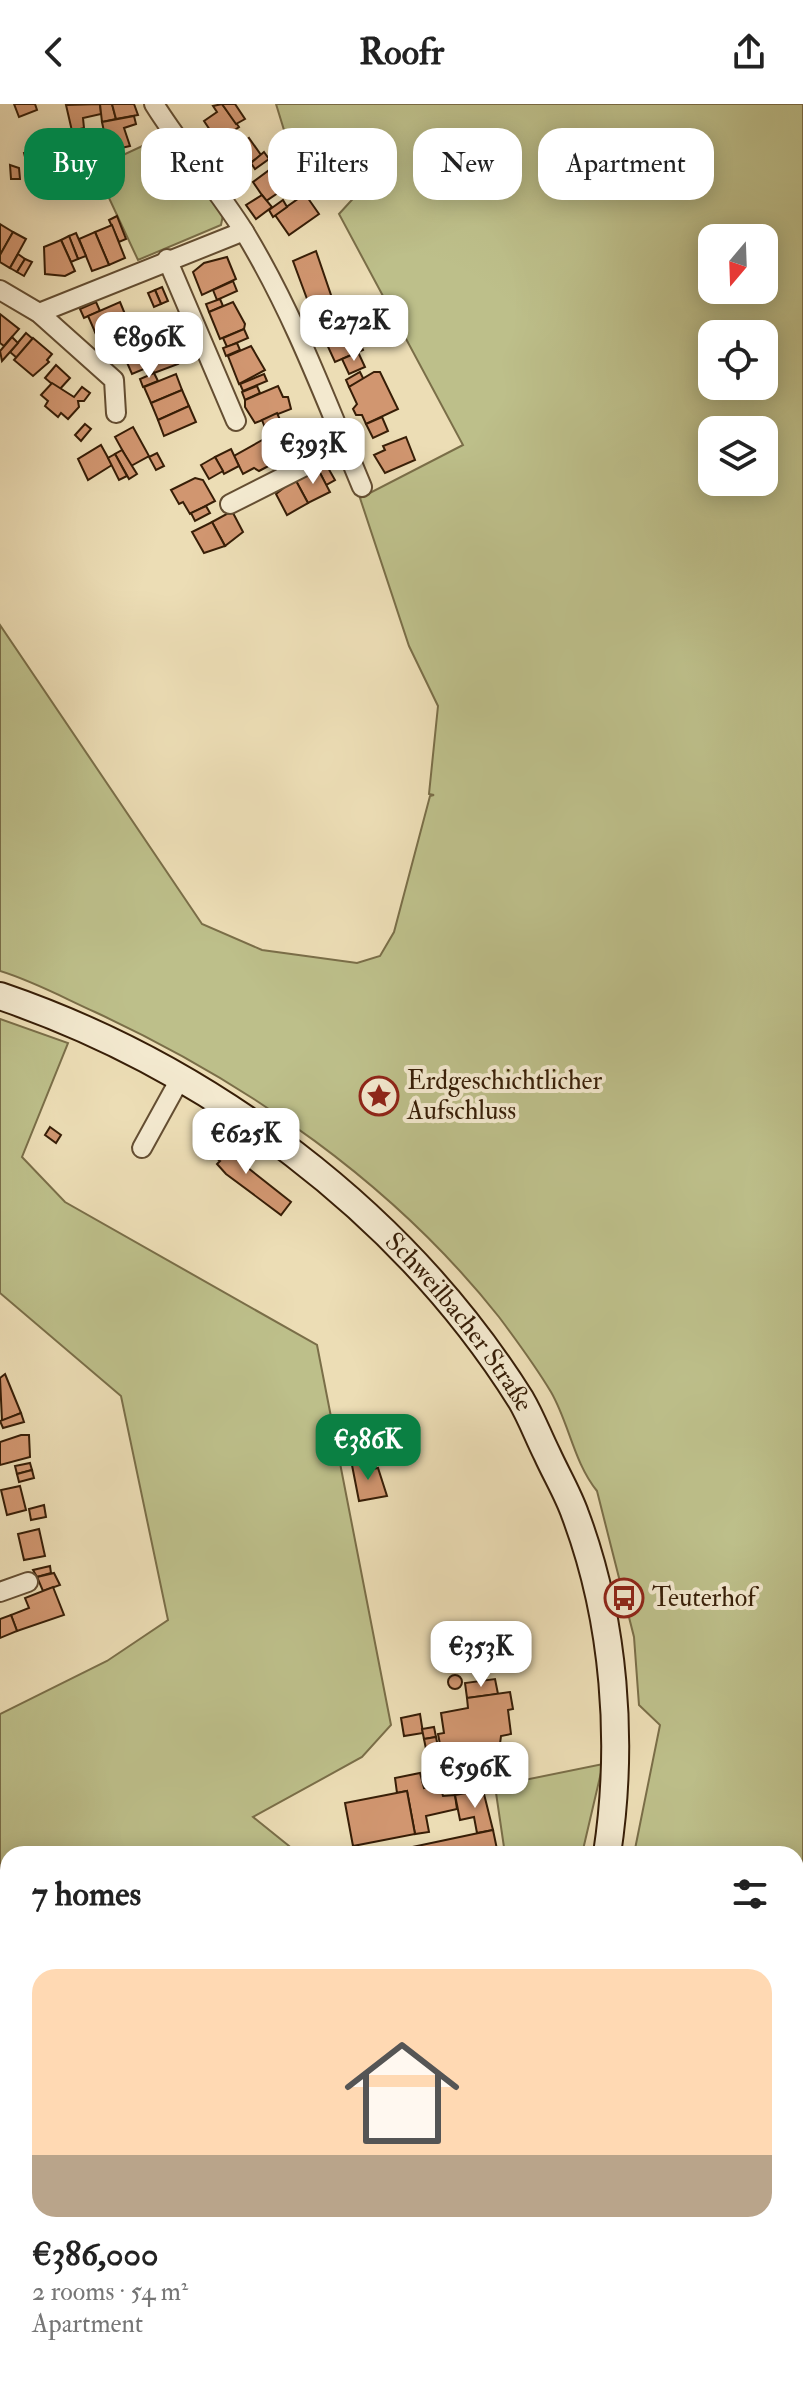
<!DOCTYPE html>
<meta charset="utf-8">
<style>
:root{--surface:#fff;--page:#f2f2f2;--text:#222;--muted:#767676;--accent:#0b8043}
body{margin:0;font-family:"IM FELL Double Pica",serif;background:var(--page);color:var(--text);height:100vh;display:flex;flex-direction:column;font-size:30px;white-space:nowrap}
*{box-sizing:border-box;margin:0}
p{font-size:26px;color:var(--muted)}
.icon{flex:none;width:44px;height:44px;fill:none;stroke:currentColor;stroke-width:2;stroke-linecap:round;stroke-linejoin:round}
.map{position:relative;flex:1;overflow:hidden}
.panel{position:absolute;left:0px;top:1742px;width:804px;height:538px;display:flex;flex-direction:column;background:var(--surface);border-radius:24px 24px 0 0;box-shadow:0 4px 20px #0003}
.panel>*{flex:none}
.hud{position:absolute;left:24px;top:24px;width:756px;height:72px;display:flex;gap:16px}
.needle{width:52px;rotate:199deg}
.tools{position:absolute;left:698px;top:120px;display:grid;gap:16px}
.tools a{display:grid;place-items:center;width:80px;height:80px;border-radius:16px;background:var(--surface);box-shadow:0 4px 20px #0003;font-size:40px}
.price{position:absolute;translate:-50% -68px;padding:0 18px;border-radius:16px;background:#fff;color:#222;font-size:26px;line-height:52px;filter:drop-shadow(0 2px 4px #0008)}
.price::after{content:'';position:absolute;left:50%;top:48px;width:24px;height:18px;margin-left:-12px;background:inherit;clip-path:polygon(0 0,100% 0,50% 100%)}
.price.current{background:var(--accent);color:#fff}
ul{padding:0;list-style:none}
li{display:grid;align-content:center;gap:16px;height:424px;padding:0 32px}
li span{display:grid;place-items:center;height:248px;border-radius:24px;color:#555}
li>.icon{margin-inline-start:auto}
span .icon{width:144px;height:144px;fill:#fffc;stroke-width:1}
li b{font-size:34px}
h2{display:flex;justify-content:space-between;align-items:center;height:96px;padding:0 32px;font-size:34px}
.pill{padding:0 28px;border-radius:24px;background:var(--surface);box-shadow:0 4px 20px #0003;font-size:28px;line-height:72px}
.pill.current{background:var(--accent);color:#fff}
header{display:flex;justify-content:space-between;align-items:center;height:104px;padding:0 32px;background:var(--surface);font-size:36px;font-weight:700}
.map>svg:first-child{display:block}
.green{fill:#bdbf8a;stroke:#7a6e48;stroke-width:2;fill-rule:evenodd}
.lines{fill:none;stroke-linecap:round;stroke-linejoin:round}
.stream{stroke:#727c6e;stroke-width:5}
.building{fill:#d19670;stroke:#371e07;stroke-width:2}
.minor-casing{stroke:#644e32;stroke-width:22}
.secondary-casing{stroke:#371e07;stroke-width:30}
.minor{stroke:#f3e9cf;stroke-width:18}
.secondary{stroke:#f3e9cf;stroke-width:26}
.labels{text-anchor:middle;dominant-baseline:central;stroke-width:8;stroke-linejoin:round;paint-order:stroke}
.poi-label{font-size:26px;fill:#371e07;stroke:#f3e9cf;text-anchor:start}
.street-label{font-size:26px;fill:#371e07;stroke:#f3e9cf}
</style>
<header><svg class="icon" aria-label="back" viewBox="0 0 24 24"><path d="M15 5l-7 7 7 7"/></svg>Roofr<svg class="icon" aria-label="share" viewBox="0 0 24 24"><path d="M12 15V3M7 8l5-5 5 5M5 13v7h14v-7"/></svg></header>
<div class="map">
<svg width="803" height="2279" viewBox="0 0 803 2279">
<rect width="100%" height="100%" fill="#ecddb5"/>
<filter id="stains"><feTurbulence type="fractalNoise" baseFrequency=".0025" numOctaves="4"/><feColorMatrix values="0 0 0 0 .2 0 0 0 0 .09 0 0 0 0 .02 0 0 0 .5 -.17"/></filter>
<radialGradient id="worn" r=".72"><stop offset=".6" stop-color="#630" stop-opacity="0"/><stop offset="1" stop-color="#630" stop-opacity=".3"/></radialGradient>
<!-- green -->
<g class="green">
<path d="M276,0H803V2279H495L492,2272H796V1750H634L660,1621L639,1601L634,1533L597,1387C574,1359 569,1319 551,1288C536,1263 517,1237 499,1213C393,1079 248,979 95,908C64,894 33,877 0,867V521L202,820L262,846L357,859L380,852L394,828L430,692L434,691L429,690L438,602L409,542L360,394L463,341L339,110L361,86L317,26L288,39ZM712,134H764V186H712ZM712,230H764V282H712ZM712,326H764V378H712Z"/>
<polygon points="166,31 224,106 221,121 138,156 95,64"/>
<polygon points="0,915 68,939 22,1053 65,1098 317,1241 391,1621 362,1653 253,1713 299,1750 8,1750 8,2272 451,2272 450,2279 0,2279 0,1610 107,1557 168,1516 121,1292 0,1189"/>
<polygon points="603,1660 582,1750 505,1750 495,1682"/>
</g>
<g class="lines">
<!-- stream -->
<g class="stream">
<polyline points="796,1932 803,1932"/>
<polyline points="305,2279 311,2272"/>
</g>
</g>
<!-- building -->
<g class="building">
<polygon points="14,0 35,0 37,6 19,13"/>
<polygon points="100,0 101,10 83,14 84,24 72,27 66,1"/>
<polygon points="100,0 112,0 116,15 102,18"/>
<polygon points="112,0 134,0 138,11 116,15"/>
<polygon points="222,0 239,23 218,38 204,17 217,8 213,2"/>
<polygon points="222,0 235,0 245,15 236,20"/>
<polygon points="134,12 136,20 124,24 130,42 108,47 102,18"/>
<polygon points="249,34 261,51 234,71 221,53"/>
<polygon points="48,42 51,54 27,61 24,49"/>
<polygon points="264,48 269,55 255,65 251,59"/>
<polygon points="280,58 294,78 266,97 253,78"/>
<polygon points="10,61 19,64 20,75 11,75"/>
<polygon points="305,90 319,110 289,131 275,111"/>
<polygon points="262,91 272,103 256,115 246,101"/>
<polygon points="283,96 287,103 273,113 269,106"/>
<polygon points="117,112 126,135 119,138 109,116"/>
<polygon points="0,120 13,128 0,151"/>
<polygon points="112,121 125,154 109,161 95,128"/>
<polygon points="13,128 26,135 10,164 0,158 0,151"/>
<polygon points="95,128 109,161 92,167 79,135"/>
<polygon points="76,129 86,152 78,155 69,132"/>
<polygon points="69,132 78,155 71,158 61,136"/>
<polygon points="61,136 75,167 65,172 45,170 44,143"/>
<polygon points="316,147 332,194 310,203 293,157"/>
<polygon points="18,150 25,155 17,168 10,164"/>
<polygon points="227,153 236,175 202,191 193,168 204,159"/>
<polygon points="25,155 32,158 24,172 17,168"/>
<polygon points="233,177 237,187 217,196 213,186"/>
<polygon points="162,183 168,197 161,200 155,186"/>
<polygon points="155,186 161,200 154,203 148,189"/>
<polygon points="220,195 223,202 209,208 206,200"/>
<polygon points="96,198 100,207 84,214 80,205"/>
<polygon points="120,198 127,215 95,228 88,212"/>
<polygon points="233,198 245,220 244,225 220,235 209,208"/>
<polygon points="0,210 19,225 4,242 0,239"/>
<polygon points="348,210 363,246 335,258 319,223"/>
<polygon points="127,215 133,231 102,245 95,228"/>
<polygon points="244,225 248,234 227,243 223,234"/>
<polygon points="141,227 148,244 117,257 110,241"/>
<polygon points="26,229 33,235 17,254 10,248"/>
<polygon points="12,233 18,239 2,257 0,247"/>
<polygon points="33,234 52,250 47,256 49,258 33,272 14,256"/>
<polygon points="237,239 240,246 226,252 223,244"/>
<polygon points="157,240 163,257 132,270 125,254"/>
<polygon points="251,242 265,266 239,280 228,252"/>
<polygon points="358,248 365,263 349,270 342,255"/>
<polygon points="174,252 178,260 154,269 151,262"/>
<polygon points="56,261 70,274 59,286 45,274"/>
<polygon points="360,268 364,276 349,283 346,276"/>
<polygon points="374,268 380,268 398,305 366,320 362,311 356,311 353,305 357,300 349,283"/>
<polygon points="154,269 158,277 143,283 140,275"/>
<polygon points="176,270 182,286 151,299 144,283"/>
<polygon points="264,270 267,277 243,287 240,280"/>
<polygon points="52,279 74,293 82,283 90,289 84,297 78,297 79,303 68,315 61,309 58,313 45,302 48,297 41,291"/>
<polygon points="257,282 260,289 245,296 242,288"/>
<polygon points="278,282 283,293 288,293 291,305 255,319 245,303 245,296"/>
<polygon points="182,286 189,302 158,316 151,299"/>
<polygon points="189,302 196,318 164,332 158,316"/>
<polygon points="277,309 281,318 266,326 262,316"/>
<polygon points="382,313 388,327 373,334 366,320"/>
<polygon points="85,320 91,325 81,337 75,331"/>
<polygon points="133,323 149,352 131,362 115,333"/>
<polygon points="406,333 415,356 385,369 374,351 385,346 383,342"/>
<polygon points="264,335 270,346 276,345 280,356 259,367 254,364 243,370 234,352"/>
<polygon points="101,341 112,361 88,376 78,355"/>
<polygon points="231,345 239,362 224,370 215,353"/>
<polygon points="122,346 137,370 129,375 115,350"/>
<polygon points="157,349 164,362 156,366 149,353"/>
<polygon points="115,350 127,372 119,376 108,354"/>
<polygon points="215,353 223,367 209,375 201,361"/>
<polygon points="327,362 335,376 326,381 319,367"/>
<polygon points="319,367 330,388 308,399 295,375"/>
<polygon points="195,374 203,376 215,397 190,410 183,398 179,400 171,386"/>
<polygon points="295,375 308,399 287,411 276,390"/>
<polygon points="206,402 210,409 195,417 191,409"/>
<polygon points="232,407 243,428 225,442 212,418"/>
<polygon points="212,418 225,442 204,449 192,428"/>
<polygon points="50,1023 61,1031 56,1039 45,1031"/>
<polygon points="205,1030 291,1098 281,1111 226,1070 217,1060 220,1057 198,1040"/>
<polygon points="5,1270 21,1309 2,1317 0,1274"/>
<polygon points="21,1309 24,1318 3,1324 0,1317"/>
<polygon points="21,1331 29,1331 30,1353 0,1361 0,1338"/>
<polygon points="355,1344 357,1355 342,1359 339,1347"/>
<polygon points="360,1355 368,1366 378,1364 387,1392 359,1397 351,1356"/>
<polygon points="30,1359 32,1366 17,1370 15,1362"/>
<polygon points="32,1366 34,1374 19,1378 17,1370"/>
<polygon points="20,1382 26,1406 7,1411 1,1386"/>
<polygon points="44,1401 46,1413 31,1416 29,1405"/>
<polygon points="39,1425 45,1452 24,1456 18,1430"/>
<polygon points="50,1462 51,1469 37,1473 33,1466"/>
<polygon points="54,1469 60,1481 43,1487 37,1473"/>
<polygon points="53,1483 64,1511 17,1527 11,1511 29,1504 25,1494"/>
<polygon points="11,1511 17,1527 0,1534 0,1515"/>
<circle cx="455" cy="1578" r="7"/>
<polygon points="495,1575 498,1590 467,1594 465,1579"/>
<polygon points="510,1588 513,1605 508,1606 511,1630 501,1632 500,1640 503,1669 453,1677 450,1660 444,1661 438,1630 444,1629 441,1609 468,1604 467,1594"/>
<polygon points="420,1610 423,1629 404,1632 401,1614"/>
<polygon points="434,1623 436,1633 424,1635 422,1625"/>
<polygon points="436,1633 440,1653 428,1655 424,1635"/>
<polygon points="420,1669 424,1684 440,1681 443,1692 455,1691 457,1705 426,1712 429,1728 415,1730 407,1687 397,1689 395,1674"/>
<polygon points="483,1686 493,1726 477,1729 474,1713 460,1716 455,1691"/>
<polygon points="407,1687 415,1730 353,1742 345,1699"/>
<polygon points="493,1726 498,1750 399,1750 398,1746"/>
<rect x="796" y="1823" width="7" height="53"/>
</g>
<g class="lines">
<!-- minor casing -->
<g class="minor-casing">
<g id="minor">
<path d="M154,0C182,45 217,84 245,129C294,210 326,297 362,383"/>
<polyline points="167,155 236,317"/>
<polyline points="0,186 39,209 114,276 116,309"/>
<polyline points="39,209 244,127"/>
<polyline points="230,400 345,342"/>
<polyline points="142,1044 180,975"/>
<polyline points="0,1488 28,1478"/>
</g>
</g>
<!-- secondary casing -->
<g class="secondary-casing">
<g id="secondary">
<path id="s1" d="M0,892C208,963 403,1108 521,1296C531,1313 538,1332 547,1350C556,1370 568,1390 575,1410C615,1516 624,1639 607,1750"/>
<polyline points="466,2272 467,2279"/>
</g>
</g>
<!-- minor -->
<use href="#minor" class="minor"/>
<!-- secondary -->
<use href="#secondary" class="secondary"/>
</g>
<!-- icons -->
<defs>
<g id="sight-ring" transform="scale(2)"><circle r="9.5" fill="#f3e9cf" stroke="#8f2418" stroke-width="1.5"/><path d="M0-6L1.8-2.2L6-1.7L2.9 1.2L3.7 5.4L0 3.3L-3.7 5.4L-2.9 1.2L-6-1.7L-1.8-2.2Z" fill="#8f2418"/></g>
<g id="bus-ring" transform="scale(2)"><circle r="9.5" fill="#f3e9cf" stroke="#8f2418" stroke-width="1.5"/><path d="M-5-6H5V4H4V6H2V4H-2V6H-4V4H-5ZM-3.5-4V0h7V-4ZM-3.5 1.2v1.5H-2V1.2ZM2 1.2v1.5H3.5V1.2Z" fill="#8f2418"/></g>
</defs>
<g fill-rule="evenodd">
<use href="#sight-ring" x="379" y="992"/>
<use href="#bus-ring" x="624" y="1494"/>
</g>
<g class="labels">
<!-- poi labels -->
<g class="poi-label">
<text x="407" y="977">Erdgeschichtlicher<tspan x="407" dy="30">Aufschluss</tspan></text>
<text x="652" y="1494">Teuterhof</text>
</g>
<!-- street labels -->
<g class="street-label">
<text stroke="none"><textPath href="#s1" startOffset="572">Schweilbacher Straße</textPath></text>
</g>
</g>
<rect width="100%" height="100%" filter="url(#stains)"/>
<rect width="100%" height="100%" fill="url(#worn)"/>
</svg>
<div class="tools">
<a><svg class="needle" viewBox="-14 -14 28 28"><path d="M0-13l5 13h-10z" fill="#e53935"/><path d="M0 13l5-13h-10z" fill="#767676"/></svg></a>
<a><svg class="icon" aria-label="locate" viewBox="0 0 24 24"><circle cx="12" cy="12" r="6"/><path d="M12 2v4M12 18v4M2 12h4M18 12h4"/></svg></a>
<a><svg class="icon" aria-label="layers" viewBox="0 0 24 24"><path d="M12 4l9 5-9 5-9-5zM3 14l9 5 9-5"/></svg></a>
</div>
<b class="price" style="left:354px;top:259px">€272K</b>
<b class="price" style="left:149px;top:276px">€896K</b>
<b class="price" style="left:313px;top:382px">€393K</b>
<b class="price" style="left:246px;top:1072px">€625K</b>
<b class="price current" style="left:368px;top:1378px">€386K</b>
<b class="price" style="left:481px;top:1585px">€353K</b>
<b class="price" style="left:475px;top:1706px">€596K</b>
<div class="hud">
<a class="pill current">Buy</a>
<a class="pill">Rent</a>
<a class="pill">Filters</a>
<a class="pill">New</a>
<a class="pill">Apartment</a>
</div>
<section class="panel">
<h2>7 homes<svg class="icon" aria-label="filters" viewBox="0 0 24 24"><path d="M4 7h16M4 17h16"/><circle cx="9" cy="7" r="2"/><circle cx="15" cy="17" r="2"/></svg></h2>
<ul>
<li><span style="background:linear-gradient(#ffd9b3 75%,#b9a48a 0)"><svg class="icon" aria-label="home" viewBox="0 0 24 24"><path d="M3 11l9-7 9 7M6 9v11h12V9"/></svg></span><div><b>€386,000</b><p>2 rooms · 54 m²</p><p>Apartment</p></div></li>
</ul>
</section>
</div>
